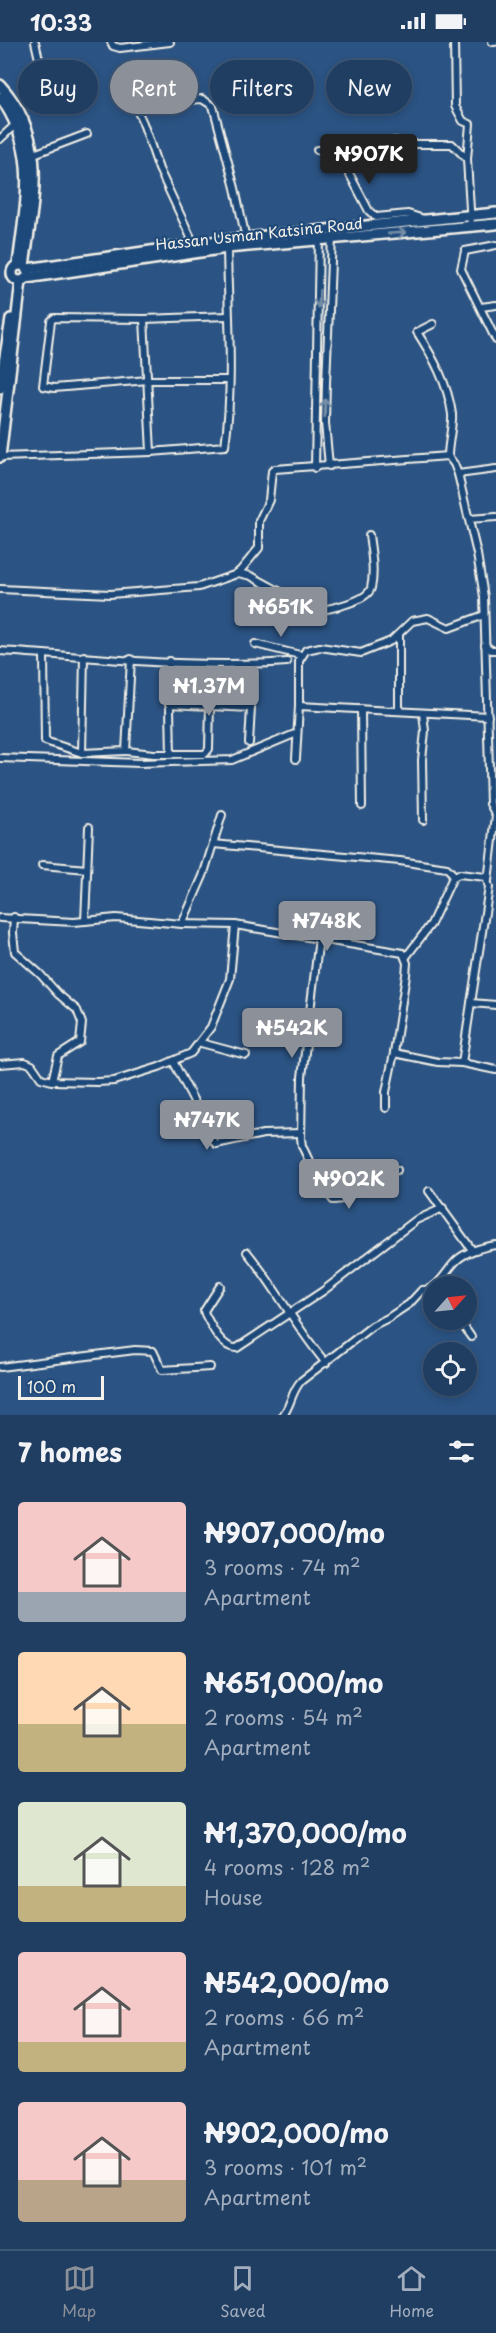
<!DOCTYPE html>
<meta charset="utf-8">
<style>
:root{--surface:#203e62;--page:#2d496b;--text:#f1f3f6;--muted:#a2aebe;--line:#3d5777;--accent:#8c9099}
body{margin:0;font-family:"Playpen Sans",sans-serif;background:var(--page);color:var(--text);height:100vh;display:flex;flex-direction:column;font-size:22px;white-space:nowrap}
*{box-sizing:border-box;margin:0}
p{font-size:20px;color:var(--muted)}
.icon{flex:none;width:33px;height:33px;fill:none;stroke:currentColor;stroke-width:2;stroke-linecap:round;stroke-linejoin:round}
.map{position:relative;height:1373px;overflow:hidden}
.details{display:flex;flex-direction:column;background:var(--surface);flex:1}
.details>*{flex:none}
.guide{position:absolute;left:18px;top:18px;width:460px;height:54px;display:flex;gap:12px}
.needle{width:39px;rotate:63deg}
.buttons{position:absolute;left:423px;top:1234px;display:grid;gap:12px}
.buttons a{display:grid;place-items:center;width:54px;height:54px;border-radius:50%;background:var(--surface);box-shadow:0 3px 9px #0003,0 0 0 2px var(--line);font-size:30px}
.scale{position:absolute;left:18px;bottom:15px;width:86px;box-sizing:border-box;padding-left:6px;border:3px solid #f4f1e8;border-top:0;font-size:16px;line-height:21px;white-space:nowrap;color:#f4f1e8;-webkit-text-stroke:4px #1f4a7a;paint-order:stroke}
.price{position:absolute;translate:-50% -51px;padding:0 14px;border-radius:6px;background:var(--accent);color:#fff;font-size:20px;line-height:39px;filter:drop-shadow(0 2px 3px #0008)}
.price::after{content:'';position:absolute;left:50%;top:36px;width:18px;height:14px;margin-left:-9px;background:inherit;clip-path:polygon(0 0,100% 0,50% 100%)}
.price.on{background:#222;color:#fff}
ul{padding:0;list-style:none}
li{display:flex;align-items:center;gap:18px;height:150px;padding:0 18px}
li span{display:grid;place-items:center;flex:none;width:168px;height:120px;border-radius:6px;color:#555}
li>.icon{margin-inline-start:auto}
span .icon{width:72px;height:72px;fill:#fffc;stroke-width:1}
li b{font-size:26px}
h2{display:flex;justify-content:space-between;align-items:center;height:72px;padding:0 18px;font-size:26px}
.tag{padding:0 21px;border-radius:27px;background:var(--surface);box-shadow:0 3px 9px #0003,0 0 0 2px var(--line);font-size:21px;line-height:54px}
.tag.on{background:var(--accent);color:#fff}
.status{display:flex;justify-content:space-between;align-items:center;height:42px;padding:0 30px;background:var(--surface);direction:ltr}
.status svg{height:16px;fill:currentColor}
.menu{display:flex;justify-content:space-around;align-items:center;height:84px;border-top:2px solid var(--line);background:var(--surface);font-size:16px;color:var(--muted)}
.menu a{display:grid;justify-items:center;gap:3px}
.menu .on{color:var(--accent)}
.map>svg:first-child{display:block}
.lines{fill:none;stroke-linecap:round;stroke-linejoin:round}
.street-casing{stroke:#f4f1e8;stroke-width:10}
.primary-casing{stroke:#f4f1e8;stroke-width:14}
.street{stroke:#1f4a7a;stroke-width:6}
.primary{stroke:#1f4a7a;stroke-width:9}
.oneway{stroke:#748da6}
.labels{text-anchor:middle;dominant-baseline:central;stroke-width:4.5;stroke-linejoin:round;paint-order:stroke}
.street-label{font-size:15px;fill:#f4f1e8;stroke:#1f4a7a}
</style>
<div class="status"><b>10:33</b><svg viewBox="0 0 49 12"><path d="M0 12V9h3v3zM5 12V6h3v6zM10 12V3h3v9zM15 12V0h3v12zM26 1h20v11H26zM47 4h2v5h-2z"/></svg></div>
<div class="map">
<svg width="496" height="1373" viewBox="0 0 496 1373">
<rect width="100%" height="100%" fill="#2b5383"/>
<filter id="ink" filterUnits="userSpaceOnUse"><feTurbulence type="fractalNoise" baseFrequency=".0167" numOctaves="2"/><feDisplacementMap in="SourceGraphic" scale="12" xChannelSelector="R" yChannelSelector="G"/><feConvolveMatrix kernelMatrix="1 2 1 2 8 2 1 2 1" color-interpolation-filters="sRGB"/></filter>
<g filter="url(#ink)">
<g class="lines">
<!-- street casing -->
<g class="street-casing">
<g id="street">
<polyline points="35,0 39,17 35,37 37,52"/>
<polyline points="111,0 113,4 120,6 170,0"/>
<polyline points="454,0 455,64 463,79 470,82 467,117 471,184"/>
<polyline points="492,0 495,0"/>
<polyline points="131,55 143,81 159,127 194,202"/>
<polyline points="174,59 202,57 213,64 235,146 246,197"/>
<polyline points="0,97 16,82"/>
<polyline points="394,99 413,102 452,102 467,117"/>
<polyline points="317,108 335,110 340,114 369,169 376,175 408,172 424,177"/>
<polyline points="34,112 87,92"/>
<polyline points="496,203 465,209 461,227 496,298"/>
<polyline points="481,265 496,263"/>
<polyline points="228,274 144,277 54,276 51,279 43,344 54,346 148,338 229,338"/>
<polyline points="144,277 151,410"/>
<path d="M433,282L417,290C433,315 448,342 452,372C453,383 448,402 448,414"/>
<path d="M0,415L151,410L225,404C234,340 228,272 227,206"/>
<polyline points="329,424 325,381 326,341 332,195"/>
<polyline points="315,426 319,195"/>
<polyline points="458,432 496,427"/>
<polyline points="469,477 496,475"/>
<path d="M238,531L251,534L297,559L306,570C320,569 367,561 371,546C375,529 371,509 369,493"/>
<polyline points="0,547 110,552 199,545 234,533 240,529 259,506 259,479 269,458 272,429 275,427 448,414 454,422 458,432 477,512 484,555 490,762 496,773 488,839"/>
<polyline points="399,592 399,669"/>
<polyline points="255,602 300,613"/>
<polyline points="485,603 491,608 496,608"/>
<path d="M0,609C95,615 192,627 287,620"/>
<polyline points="44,612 45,699 82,711 126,709 131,617"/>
<polyline points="169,619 171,713"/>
<polyline points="169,662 251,666"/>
<polyline points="299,664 488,674"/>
<polyline points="361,667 362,764"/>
<polyline points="249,701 251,666 249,622"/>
<polyline points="126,709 154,712 205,712 209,707 210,663"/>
<polyline points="82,711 84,614"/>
<polyline points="0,716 140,721 232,718 297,691"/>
<polyline points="296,717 299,664 299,619 306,608 320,605 361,611 391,599 412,579 428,576 449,586 484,573"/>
<polyline points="423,778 422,718 425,689 423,671"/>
<polyline points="213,802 400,819 447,826 455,834"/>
<polyline points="42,823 87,827"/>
<polyline points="14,875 13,891 15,910 40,932 58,952 77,968 82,981 80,1000 58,1014 52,1039"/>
<polyline points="0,876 74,880 116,876 182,882 235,883 403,911 407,921 406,933 394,1011 438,1020 462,1021 471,961 496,963"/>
<polyline points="85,879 89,785"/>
<polyline points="182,882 203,834 222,773"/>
<polyline points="319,896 302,1035 301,1096 302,1104 315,1131 333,1158 343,1157 354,1146 397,1128"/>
<polyline points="406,915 431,882 453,835 459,832 486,835 489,845 471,961"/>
<polyline points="201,1001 246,1013"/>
<polyline points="173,1019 199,1069 208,1093 216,1102 263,1092 301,1091"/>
<polyline points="462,1021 496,1028"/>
<polyline points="0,1022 25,1020 32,1023 41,1036 52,1039 98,1040 114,1039 159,1025 191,1011 211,985 230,937 235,883"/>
<polyline points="386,1066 386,1050 394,1011"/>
<polyline points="429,1149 472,1208"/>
<path d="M247,1210C276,1245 296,1286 326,1321"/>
<path d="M220,1244L204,1269L205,1272C211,1284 222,1307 237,1306L323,1249L416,1178L443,1166"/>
<polyline points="459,1278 471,1295"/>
<polyline points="0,1325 135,1308 153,1309 162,1328 210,1325"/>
<path d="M283,1373C291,1364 291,1350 301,1339L372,1284L388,1276L409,1262L422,1248C439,1248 446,1228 457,1218C467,1209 483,1205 496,1203"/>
</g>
</g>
<!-- primary casing -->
<g class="primary-casing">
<g id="primary">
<path d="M0,43C50,98 33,158 24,224"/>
<path d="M0,55C40,110 25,161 18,223"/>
<circle cx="20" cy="231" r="8"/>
<polyline points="27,227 226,198 496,171"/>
<polyline points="26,236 227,206 496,182"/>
<polyline points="0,346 11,277"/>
<polyline points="0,415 21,239"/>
</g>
</g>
<!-- street -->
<use href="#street" class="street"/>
<!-- primary -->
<use href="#primary" class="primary"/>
</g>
<!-- one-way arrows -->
<defs><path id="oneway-shaft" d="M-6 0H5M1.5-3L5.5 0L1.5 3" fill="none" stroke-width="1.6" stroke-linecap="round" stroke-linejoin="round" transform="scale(1.5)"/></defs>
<g class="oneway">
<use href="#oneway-shaft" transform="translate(397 191) rotate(-5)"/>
<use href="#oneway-shaft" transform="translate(319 257) rotate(93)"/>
<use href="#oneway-shaft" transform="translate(325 366) rotate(-89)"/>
</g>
</g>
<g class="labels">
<!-- street labels -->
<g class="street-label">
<text transform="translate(259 191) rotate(-6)">Hassan Usman Katsina Road</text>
</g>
</g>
</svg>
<div class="buttons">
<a><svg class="needle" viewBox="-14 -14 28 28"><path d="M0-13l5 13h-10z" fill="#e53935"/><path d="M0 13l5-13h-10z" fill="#a2aebe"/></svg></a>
<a><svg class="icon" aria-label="locate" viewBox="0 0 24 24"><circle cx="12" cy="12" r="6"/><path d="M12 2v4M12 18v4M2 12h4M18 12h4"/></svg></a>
</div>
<div class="scale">100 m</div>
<b class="price on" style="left:369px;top:143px">₦907K</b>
<b class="price" style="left:281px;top:596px">₦651K</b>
<b class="price" style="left:209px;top:675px">₦1.37M</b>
<b class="price" style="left:327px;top:910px">₦748K</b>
<b class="price" style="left:292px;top:1017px">₦542K</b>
<b class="price" style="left:207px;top:1109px">₦747K</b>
<b class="price" style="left:349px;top:1168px">₦902K</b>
<div class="guide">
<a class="tag">Buy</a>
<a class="tag on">Rent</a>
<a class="tag">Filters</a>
<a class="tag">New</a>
</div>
</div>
<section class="details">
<h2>7 homes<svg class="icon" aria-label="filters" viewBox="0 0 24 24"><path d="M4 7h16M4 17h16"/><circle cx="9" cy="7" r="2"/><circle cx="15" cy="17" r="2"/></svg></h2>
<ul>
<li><span style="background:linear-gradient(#f6c9c9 75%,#9aa5b1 0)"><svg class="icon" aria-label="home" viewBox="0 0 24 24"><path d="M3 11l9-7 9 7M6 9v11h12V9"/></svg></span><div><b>₦907,000/mo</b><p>3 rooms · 74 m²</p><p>Apartment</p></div></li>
<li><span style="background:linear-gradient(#ffd9b3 60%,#c2b280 0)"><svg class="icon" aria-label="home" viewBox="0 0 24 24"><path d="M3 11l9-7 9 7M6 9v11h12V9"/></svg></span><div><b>₦651,000/mo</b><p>2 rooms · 54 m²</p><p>Apartment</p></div></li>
<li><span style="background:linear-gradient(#dfe7d0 70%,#c2b280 0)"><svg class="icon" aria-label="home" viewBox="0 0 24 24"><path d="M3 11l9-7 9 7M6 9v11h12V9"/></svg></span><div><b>₦1,370,000/mo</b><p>4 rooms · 128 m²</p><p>House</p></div></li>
<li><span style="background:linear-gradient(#f6c9c9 75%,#c2b280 0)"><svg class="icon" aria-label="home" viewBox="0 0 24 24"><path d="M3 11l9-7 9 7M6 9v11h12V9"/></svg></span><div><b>₦542,000/mo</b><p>2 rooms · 66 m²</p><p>Apartment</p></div></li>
<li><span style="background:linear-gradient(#f6c9c9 65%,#b9a48a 0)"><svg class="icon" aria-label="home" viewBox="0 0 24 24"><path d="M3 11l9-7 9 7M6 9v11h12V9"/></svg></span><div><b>₦902,000/mo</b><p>3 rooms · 101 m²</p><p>Apartment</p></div></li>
</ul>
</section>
<nav class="menu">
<a class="on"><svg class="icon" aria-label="map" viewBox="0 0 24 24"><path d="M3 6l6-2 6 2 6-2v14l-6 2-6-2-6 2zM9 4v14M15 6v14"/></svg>Map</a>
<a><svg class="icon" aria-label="saved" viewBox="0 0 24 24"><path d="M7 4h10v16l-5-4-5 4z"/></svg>Saved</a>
<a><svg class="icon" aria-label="home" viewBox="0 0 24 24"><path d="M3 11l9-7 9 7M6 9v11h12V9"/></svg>Home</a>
</nav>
